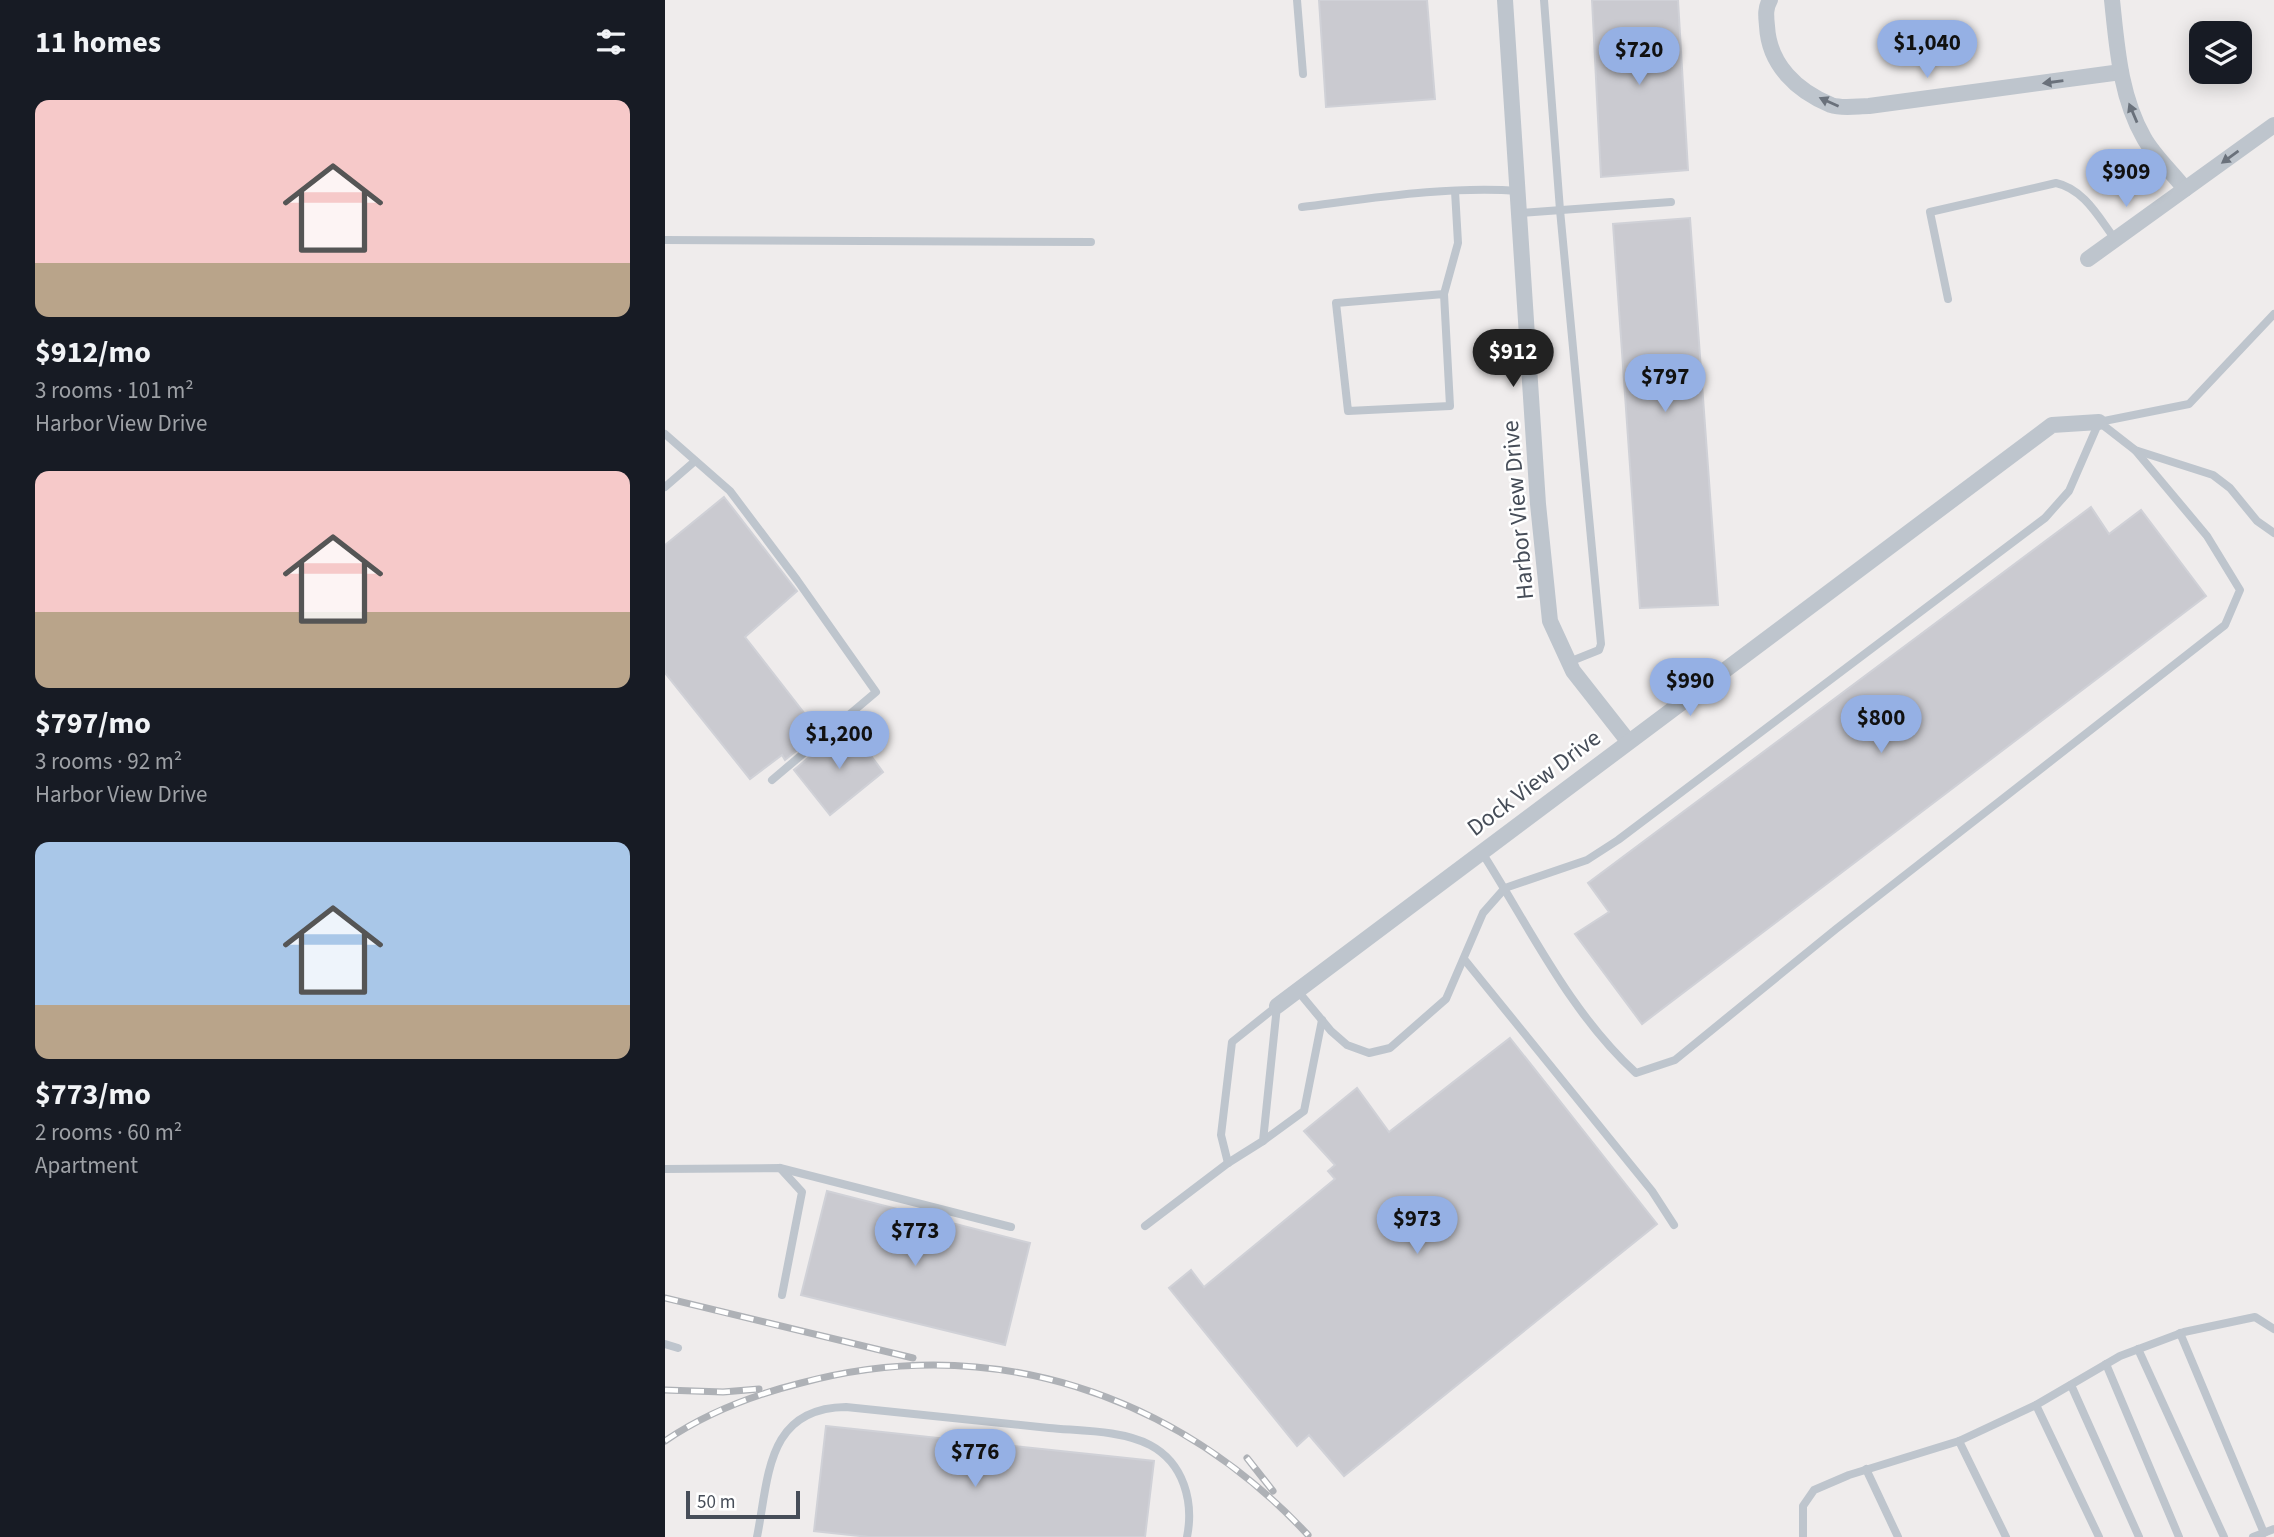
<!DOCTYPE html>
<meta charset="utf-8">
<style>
:root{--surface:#171b24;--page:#20242c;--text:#f1f3f6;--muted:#9ea1a6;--accent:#95b0e4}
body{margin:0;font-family:"Source Sans 3",sans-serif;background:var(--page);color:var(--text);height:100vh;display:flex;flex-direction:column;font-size:26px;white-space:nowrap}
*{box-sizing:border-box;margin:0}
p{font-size:23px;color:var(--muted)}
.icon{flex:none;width:38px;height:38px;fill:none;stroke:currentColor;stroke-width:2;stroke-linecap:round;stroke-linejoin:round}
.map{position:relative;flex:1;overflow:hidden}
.details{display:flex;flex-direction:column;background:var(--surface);width:665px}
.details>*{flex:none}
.controls{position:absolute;left:1524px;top:21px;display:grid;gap:14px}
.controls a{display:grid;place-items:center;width:63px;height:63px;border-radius:14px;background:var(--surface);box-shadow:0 4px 18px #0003;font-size:35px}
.scale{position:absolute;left:21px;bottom:18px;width:114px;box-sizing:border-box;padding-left:7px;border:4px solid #464d58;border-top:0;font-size:19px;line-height:24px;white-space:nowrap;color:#464d58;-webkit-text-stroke:5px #fff;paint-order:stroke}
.price{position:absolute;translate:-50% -60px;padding:0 16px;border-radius:24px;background:var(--accent);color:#111;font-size:23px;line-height:46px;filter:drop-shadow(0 2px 4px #0008)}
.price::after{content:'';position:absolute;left:50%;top:42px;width:21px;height:16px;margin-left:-10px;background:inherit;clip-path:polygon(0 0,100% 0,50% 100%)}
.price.selected{background:#222;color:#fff}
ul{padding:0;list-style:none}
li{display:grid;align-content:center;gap:14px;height:371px;padding:0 35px}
li span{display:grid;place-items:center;height:217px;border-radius:14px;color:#555}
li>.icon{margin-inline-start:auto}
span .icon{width:126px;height:126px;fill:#fffc;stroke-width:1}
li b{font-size:30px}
h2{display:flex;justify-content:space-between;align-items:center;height:84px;padding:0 35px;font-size:30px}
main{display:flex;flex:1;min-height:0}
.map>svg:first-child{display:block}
.building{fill:#cacad0;stroke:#d0d1d7;stroke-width:2}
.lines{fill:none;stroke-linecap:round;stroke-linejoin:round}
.service{stroke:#bec5cd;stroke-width:8}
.minor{stroke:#bec5cd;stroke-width:16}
.rail-casing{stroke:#aeb1b6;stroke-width:7}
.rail{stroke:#fff;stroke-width:4.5;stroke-dasharray:13;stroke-linecap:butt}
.oneway{fill:#6a717b}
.labels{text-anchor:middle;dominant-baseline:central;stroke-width:5;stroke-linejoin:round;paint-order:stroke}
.street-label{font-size:24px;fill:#464d58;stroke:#fff}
</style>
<main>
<section class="details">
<h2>11 homes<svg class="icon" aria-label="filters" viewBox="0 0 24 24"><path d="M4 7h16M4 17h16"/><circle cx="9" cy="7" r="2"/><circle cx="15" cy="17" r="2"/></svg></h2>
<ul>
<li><span style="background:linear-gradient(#f6c9c9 75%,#b9a48a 0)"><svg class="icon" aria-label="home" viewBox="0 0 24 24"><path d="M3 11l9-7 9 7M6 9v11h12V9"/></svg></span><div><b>$912/mo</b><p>3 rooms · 101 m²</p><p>Harbor View Drive</p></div></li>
<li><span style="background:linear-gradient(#f6c9c9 65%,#b9a48a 0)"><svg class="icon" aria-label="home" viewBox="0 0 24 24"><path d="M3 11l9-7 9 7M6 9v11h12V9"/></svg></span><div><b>$797/mo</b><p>3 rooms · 92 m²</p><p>Harbor View Drive</p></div></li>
<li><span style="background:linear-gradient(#a9c7e8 75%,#b9a48a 0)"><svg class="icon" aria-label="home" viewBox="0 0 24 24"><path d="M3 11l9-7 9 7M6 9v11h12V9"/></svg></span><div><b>$773/mo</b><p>2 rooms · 60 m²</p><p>Apartment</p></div></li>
</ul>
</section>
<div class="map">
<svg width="1609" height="1537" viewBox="0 0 1609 1537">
<rect width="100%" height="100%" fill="#efecec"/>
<!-- building -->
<g class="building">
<polygon points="654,0 762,0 770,99 661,107"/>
<polygon points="927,0 1013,0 1023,170 936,177"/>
<polygon points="1025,218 1053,605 975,608 948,224"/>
<polygon points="59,497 132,591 80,637 154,732 120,760 117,755 85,779 0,673 0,545"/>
<polygon points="1426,507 1444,534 1476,510 1541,596 977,1024 910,934 944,912 923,883"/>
<polygon points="186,729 218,772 165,815 129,770 162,742 164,745"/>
<polygon points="845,1038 992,1224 679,1476 644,1435 632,1446 504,1288 526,1270 539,1287 670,1179 663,1171 670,1165 639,1131 692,1088 724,1132"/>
<polygon points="162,1191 365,1243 340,1345 136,1295"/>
<polygon points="161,1426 489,1461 480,1537 204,1537 149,1531"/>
</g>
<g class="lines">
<!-- service -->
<g class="service">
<polyline points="632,0 638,74"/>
<polyline points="879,0 895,210 936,644 934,650 904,662"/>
<path d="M637,207C709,198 782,186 854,191"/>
<polyline points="855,213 1006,202"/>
<polyline points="0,240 426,242"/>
<polyline points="779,294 671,303 683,411 785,406 779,294 793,243 790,191"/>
<path d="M1283,299L1265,212L1391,183C1419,189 1434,218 1450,239"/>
<polyline points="1434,422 1524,404 1609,314"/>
<polyline points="1434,422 1470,450 1548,475 1565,488 1592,521 1609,533"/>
<polyline points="0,434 65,491 132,580 211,692 107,780"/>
<polyline points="0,487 30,461"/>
<path d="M816,851C864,926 904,1012 971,1073L1010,1060L1171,929L1560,625L1575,590L1542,536L1470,450"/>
<polyline points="799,959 987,1191 1009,1225"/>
<polyline points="632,990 666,1031 682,1045 704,1053 725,1048 781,999 818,913 840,888 922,860 953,840 1380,518 1404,491 1434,422"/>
<polyline points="598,1141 639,1111 657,1020"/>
<polyline points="563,1163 556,1135 567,1042 612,1006"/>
<polyline points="115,1168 137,1192 117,1295"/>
<polyline points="0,1169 115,1168 346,1227"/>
<polyline points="480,1226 563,1163 598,1141 612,1006"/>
<polyline points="1515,1333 1599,1533"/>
<polyline points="0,1344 13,1348"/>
<polyline points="1473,1349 1559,1537"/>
<polyline points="1441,1364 1514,1537"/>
<polyline points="1406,1385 1474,1537"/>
<polyline points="1371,1405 1455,1356 1519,1332 1590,1317 1609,1329"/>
<polyline points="1294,1441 1341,1537"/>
<polyline points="1201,1469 1233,1537"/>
<path d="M92,1537C104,1477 101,1408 181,1407C248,1414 316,1421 384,1428C415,1431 456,1430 485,1445C519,1463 529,1502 522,1537"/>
<polyline points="1138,1537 1138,1506 1149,1490 1184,1475 1294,1441 1371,1405 1434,1537"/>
<polyline points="1588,1537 1609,1529"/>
</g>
<!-- minor -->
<g class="minor">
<polyline points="840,0 873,504 885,621 908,671 963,741"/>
<path d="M1105,0C1100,8 1101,16 1102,26C1104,65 1132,91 1166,105C1177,109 1193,106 1204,106L1456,72"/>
<path d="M1447,0C1452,47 1455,96 1479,138C1489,156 1507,172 1520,189"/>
<polyline points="1423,259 1609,125"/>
<polyline points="612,1006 1387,425 1434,422"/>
</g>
<!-- rail casing -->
<g class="rail-casing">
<g id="rail">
<polyline points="0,1298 248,1358"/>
<polyline points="0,1390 58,1392 94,1389"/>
<path d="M0,1441C41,1413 88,1395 136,1383C325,1332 511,1393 643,1535"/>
<polyline points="582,1458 608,1491"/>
</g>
</g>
<!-- rail -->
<use href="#rail" class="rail"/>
</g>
<!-- one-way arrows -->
<defs><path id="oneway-solid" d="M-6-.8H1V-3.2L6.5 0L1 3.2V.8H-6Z" transform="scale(1.75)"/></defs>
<g class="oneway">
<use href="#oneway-solid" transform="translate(1388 82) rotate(172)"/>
<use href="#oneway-solid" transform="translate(1164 102) rotate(-156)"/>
<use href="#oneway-solid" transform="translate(1468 113) rotate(-113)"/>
<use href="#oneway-solid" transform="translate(1565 157) rotate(144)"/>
</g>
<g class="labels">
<!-- street labels -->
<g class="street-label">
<text transform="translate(853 510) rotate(-95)">Harbor View Drive</text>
<text transform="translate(869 783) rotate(-37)">Dock View Drive</text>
</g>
</g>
</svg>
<div class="controls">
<a><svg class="icon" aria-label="layers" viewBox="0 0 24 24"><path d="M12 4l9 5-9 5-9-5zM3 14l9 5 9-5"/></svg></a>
</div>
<div class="scale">50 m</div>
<b class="price" style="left:1262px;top:80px">$1,040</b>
<b class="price" style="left:974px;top:87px">$720</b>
<b class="price" style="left:1461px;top:209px">$909</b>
<b class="price selected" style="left:848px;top:389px">$912</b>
<b class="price" style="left:1000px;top:414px">$797</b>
<b class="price" style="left:1025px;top:718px">$990</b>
<b class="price" style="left:1216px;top:755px">$800</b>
<b class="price" style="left:174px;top:771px">$1,200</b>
<b class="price" style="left:752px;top:1256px">$973</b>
<b class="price" style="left:250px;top:1268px">$773</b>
<b class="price" style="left:310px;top:1489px">$776</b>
</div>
</main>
